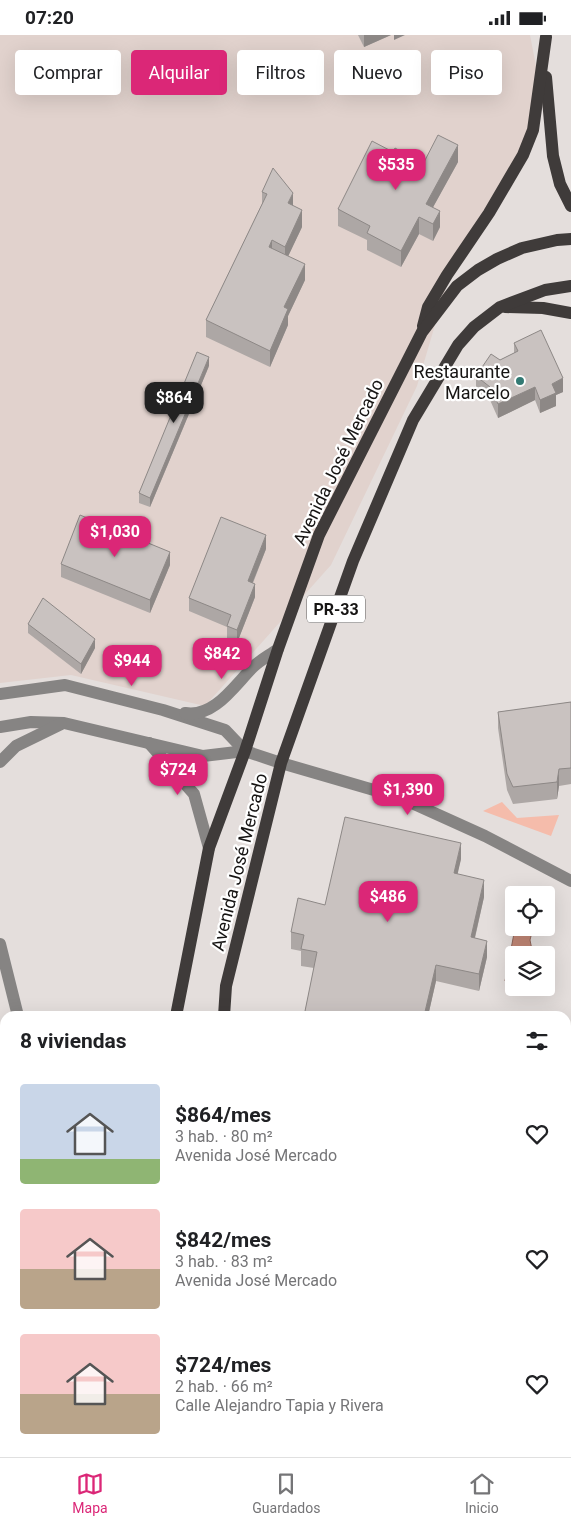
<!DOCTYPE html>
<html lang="es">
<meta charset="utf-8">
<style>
:root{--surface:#fff;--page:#f2f2f2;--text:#202124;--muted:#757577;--line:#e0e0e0;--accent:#db2777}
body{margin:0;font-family:Roboto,sans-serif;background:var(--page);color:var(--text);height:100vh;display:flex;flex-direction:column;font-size:19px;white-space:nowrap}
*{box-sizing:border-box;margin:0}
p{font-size:16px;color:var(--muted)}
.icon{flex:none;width:28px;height:28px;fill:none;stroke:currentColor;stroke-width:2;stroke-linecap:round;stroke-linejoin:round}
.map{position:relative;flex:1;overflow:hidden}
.drawer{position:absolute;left:0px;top:976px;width:571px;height:446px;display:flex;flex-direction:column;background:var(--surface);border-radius:15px 15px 0 0;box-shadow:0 5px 20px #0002}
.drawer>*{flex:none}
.guide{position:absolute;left:15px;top:15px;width:541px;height:45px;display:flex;gap:10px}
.tools{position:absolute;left:505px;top:851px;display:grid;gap:10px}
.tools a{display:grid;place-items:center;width:50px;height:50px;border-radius:5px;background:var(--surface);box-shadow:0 5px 20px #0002;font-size:25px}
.price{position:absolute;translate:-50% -42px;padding:0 11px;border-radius:10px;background:var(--accent);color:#fff;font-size:16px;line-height:32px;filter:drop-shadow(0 1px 2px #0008)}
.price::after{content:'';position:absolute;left:50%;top:30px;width:15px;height:11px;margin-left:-8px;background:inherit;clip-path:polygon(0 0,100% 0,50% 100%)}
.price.on{background:#222;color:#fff}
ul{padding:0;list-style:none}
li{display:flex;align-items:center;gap:15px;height:125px;padding:0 20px}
li span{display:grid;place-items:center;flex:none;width:140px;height:100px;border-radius:5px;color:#555}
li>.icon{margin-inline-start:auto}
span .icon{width:60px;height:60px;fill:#fffc;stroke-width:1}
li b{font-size:21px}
h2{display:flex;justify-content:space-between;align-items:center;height:60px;padding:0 20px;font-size:21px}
.chip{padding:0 18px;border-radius:5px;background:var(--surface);box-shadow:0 5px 20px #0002;font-size:18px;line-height:45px}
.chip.on{background:var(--accent);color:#fff}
.status{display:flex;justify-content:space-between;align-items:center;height:35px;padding:0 25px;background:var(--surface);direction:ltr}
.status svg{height:14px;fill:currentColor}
.tab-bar{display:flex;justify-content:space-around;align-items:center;height:70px;border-top:1px solid var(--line);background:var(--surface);font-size:14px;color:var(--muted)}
.tab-bar a{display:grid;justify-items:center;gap:2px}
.tab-bar .on{color:var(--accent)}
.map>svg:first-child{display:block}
.built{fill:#e1d2cd}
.green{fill:#f5bcab}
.water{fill:#c28776;stroke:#8e6458}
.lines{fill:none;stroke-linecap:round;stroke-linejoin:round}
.service{stroke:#868483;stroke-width:9}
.minor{stroke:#868483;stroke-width:12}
.primary{stroke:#3f3b3a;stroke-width:12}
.wall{fill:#ada7a5}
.shaded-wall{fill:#8d8886}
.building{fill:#c9c2c0;stroke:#8d8886}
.poi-dot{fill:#337a74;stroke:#fff;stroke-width:2}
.labels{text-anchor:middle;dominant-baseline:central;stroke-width:4.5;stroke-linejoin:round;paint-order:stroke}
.shield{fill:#fff;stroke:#5c5a5a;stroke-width:1}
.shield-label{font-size:16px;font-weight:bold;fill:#161413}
.poi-label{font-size:18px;fill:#161413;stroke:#fff;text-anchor:end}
.street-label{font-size:18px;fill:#161413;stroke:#fff}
</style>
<div class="status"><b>07:20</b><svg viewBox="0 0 49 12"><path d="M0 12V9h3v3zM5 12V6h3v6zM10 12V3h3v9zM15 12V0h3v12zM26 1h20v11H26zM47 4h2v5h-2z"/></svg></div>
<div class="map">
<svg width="571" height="1422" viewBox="0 0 571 1422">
<rect width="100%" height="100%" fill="#e4dedc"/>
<!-- built -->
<g class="built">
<polygon points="0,0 530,0 542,62 513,145 450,239 417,351 331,530 205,671 71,640 0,648"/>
<polygon points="0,1124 5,1147 5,1352 0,1364"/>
</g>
<!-- green -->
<polygon class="green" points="502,767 517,783 559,780 551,801 483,776"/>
<!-- water -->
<polygon class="water" points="515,893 533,893 530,905 533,920 514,920 514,948 505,946"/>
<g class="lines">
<!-- service -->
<g class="service">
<polyline points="566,1232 571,1231"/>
<polyline points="566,1396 571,1394"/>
<polyline points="566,1406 571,1408"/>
<polyline points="286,1418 289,1422"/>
<polyline points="469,1422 495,1418"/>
</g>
<!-- minor -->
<g class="minor">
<polyline points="0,659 65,650 163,675 225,695 245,716"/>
<path d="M185,678C214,683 234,651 253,632C260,625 270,620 278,614"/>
<polyline points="0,692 31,687 64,688 203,721 245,716 281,728 391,760 412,768 485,801 571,846"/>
<polyline points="149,708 194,759 209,813"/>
<polyline points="0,727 16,711 61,689"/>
<polyline points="0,909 18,981"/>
<polyline points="0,1067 5,1083"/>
<polyline points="0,1422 5,1408"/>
<polyline points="30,1422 32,1418"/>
</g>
<!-- primary -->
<g class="primary">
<polyline points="546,42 553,121 560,149 571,171"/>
<polyline points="505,272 543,273 571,278"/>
<polyline points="423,291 428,272 447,240 489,178 523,120 533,95 546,2"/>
<polyline points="176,981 209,813 245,716 278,614 319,500 422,297 457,251 478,235 497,224 522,213 557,205 571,204"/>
<polyline points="224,981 226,951 281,728 353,526 413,385 458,310 474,292 500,272 545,255 571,251"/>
<polyline points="177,1418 177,1422"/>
<polyline points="234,1418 235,1422"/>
</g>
</g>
<!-- wall -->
<g class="wall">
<polygon points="358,0 391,0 364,12"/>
<polygon points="402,122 422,131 458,127 433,172 440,192 433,206 419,199 401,232 367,215 367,205 338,191 338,174"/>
<polygon points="262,157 293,171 302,192 288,221 305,245 288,281 288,290 270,332 206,302 206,285 262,169"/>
<polygon points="514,308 563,357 556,360 556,371 540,378 535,365 498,383 490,365 476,355 476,341 500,325 514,318"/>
<polygon points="209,331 150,472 139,468 139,458"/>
<polygon points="266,514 253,548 255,562 237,608 227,604 227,592 189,576 189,563"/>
<polygon points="61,529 170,530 150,578 61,542"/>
<polygon points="28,589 95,613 81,639 28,598"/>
<polygon points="571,667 571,749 559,751 557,764 513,769 507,755 498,693 498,677"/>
<polygon points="461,824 457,839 484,862 475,903 487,922 479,956 436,946 428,981 304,981 314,933 301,931 301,916 291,914 291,897 325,870"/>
<polygon points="566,1115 571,1164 571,1210 566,1211"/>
<polygon points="354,1418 396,1418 355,1422"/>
</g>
<!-- shaded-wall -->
<g class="shaded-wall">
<polygon points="364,0 391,0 364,12"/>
<polygon points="394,0 405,0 394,5"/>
<polygon points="458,110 458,127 426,185 426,169"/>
<polygon points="293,158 293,175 288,168"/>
<polygon points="302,175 302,192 285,228 285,212"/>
<polygon points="440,176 440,192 433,206 433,189"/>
<polygon points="419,182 419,199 401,232 401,216"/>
<polygon points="272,205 272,222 269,212"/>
<polygon points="305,229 305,245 288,281 288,290 270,332 270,316 284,272"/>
<polygon points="209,322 209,331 150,472 150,463"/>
<polygon points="563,343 563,357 556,360 556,371 540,378 540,365 552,349"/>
<polygon points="535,352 535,365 498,383 498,369"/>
<polygon points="266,500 266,514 248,559 248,546"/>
<polygon points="170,517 170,530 150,578 150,565"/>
<polygon points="255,549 255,562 237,608 237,595"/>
<polygon points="95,604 95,613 81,639 81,629"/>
<polygon points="559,734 559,751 557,764 557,747"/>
<polygon points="461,808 461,824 454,855 454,838"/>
<polygon points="484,845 484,862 471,919 471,902"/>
<polygon points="487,906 487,922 479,956 479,939"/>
<polygon points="436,930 436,946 428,981 424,981"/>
<polygon points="571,1351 571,1368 566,1374 566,1357"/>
</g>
<!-- building -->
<g class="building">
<polygon points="438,100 458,110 426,169 440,176 433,189 419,182 401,216 367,198 370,191 338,174 372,106 393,117 395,113 402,117 401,121 422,131"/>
<polygon points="273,133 293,158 288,168 302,175 285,212 272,205 269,212 305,229 284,272 288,274 270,316 206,285 267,159 262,157"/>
<polygon points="541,295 563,343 552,349 556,358 540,365 535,352 498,369 490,352 476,341 491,319 500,325 518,316 514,308"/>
<polygon points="197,317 209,322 150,463 139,458"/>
<polygon points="80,480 170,517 150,565 61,529"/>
<polygon points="221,482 266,500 248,546 255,549 237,595 227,591 231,580 189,563"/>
<polygon points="43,563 95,604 81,629 28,589"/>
<polygon points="571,667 571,733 559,734 557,747 513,752 507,739 498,677"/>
<polygon points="345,782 461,808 454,838 484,845 471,902 487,906 479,939 436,930 424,981 304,981 317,917 301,914 304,900 291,897 298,863 325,870"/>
<polygon points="566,1115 571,1164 571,1194 566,1194"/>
<polygon points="566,1237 571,1237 571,1351 566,1357"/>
</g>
<!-- markers -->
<circle class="poi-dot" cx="520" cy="346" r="5"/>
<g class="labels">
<!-- shield labels -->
<rect class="shield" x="307" y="560.5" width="58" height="27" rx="4"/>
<g class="shield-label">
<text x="336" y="574">PR-33</text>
</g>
<!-- poi labels -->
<g class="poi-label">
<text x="510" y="336">Restaurante<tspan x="510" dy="21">Marcelo</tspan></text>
</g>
<!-- street labels -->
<g class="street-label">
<text transform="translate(338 427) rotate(-64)">Avenida José Mercado</text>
<text transform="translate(239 827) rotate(-76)">Avenida José Mercado</text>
</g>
</g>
</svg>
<div class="tools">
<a><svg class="icon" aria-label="locate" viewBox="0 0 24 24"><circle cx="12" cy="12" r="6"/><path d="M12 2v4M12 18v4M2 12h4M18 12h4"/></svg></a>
<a><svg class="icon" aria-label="layers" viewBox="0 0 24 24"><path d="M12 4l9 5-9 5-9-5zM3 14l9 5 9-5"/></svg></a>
</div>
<b class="price" style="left:396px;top:156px">$535</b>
<b class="price on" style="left:174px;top:389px">$864</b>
<b class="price" style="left:115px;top:523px">$1,030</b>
<b class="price" style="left:222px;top:645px">$842</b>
<b class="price" style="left:132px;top:652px">$944</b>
<b class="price" style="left:178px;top:761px">$724</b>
<b class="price" style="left:408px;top:781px">$1,390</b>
<b class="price" style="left:388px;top:888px">$486</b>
<div class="guide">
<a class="chip">Comprar</a>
<a class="chip on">Alquilar</a>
<a class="chip">Filtros</a>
<a class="chip">Nuevo</a>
<a class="chip">Piso</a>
</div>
<section class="drawer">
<h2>8 viviendas<svg class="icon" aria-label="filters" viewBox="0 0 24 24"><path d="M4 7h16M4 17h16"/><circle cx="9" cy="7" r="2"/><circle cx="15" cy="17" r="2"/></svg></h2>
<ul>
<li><span style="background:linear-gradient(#c9d6e8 75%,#8fb573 0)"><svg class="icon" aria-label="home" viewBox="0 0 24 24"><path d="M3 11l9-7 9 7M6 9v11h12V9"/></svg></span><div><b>$864/mes</b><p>3 hab. · 80 m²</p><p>Avenida José Mercado</p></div><svg class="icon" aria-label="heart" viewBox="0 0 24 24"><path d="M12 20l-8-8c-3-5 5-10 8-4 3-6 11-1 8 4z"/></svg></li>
<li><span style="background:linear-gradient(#f6c9c9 60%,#b9a48a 0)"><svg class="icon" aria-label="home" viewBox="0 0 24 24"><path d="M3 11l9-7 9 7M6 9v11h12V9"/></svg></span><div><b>$842/mes</b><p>3 hab. · 83 m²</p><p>Avenida José Mercado</p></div><svg class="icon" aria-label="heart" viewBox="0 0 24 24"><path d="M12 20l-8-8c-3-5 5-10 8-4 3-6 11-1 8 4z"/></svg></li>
<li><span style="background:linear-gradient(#f6c9c9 60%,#b9a48a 0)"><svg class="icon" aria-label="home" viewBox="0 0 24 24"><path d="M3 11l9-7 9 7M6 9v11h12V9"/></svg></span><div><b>$724/mes</b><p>2 hab. · 66 m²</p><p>Calle Alejandro Tapia y Rivera</p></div><svg class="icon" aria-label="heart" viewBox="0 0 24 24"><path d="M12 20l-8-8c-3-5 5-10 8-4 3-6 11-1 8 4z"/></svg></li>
</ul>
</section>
</div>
<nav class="tab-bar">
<a class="on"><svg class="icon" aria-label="map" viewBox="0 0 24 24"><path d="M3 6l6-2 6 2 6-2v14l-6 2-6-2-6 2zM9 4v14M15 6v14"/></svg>Mapa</a>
<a><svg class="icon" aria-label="saved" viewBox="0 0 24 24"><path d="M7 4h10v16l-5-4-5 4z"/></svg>Guardados</a>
<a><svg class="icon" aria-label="home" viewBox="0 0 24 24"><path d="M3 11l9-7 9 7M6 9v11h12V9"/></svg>Inicio</a>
</nav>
